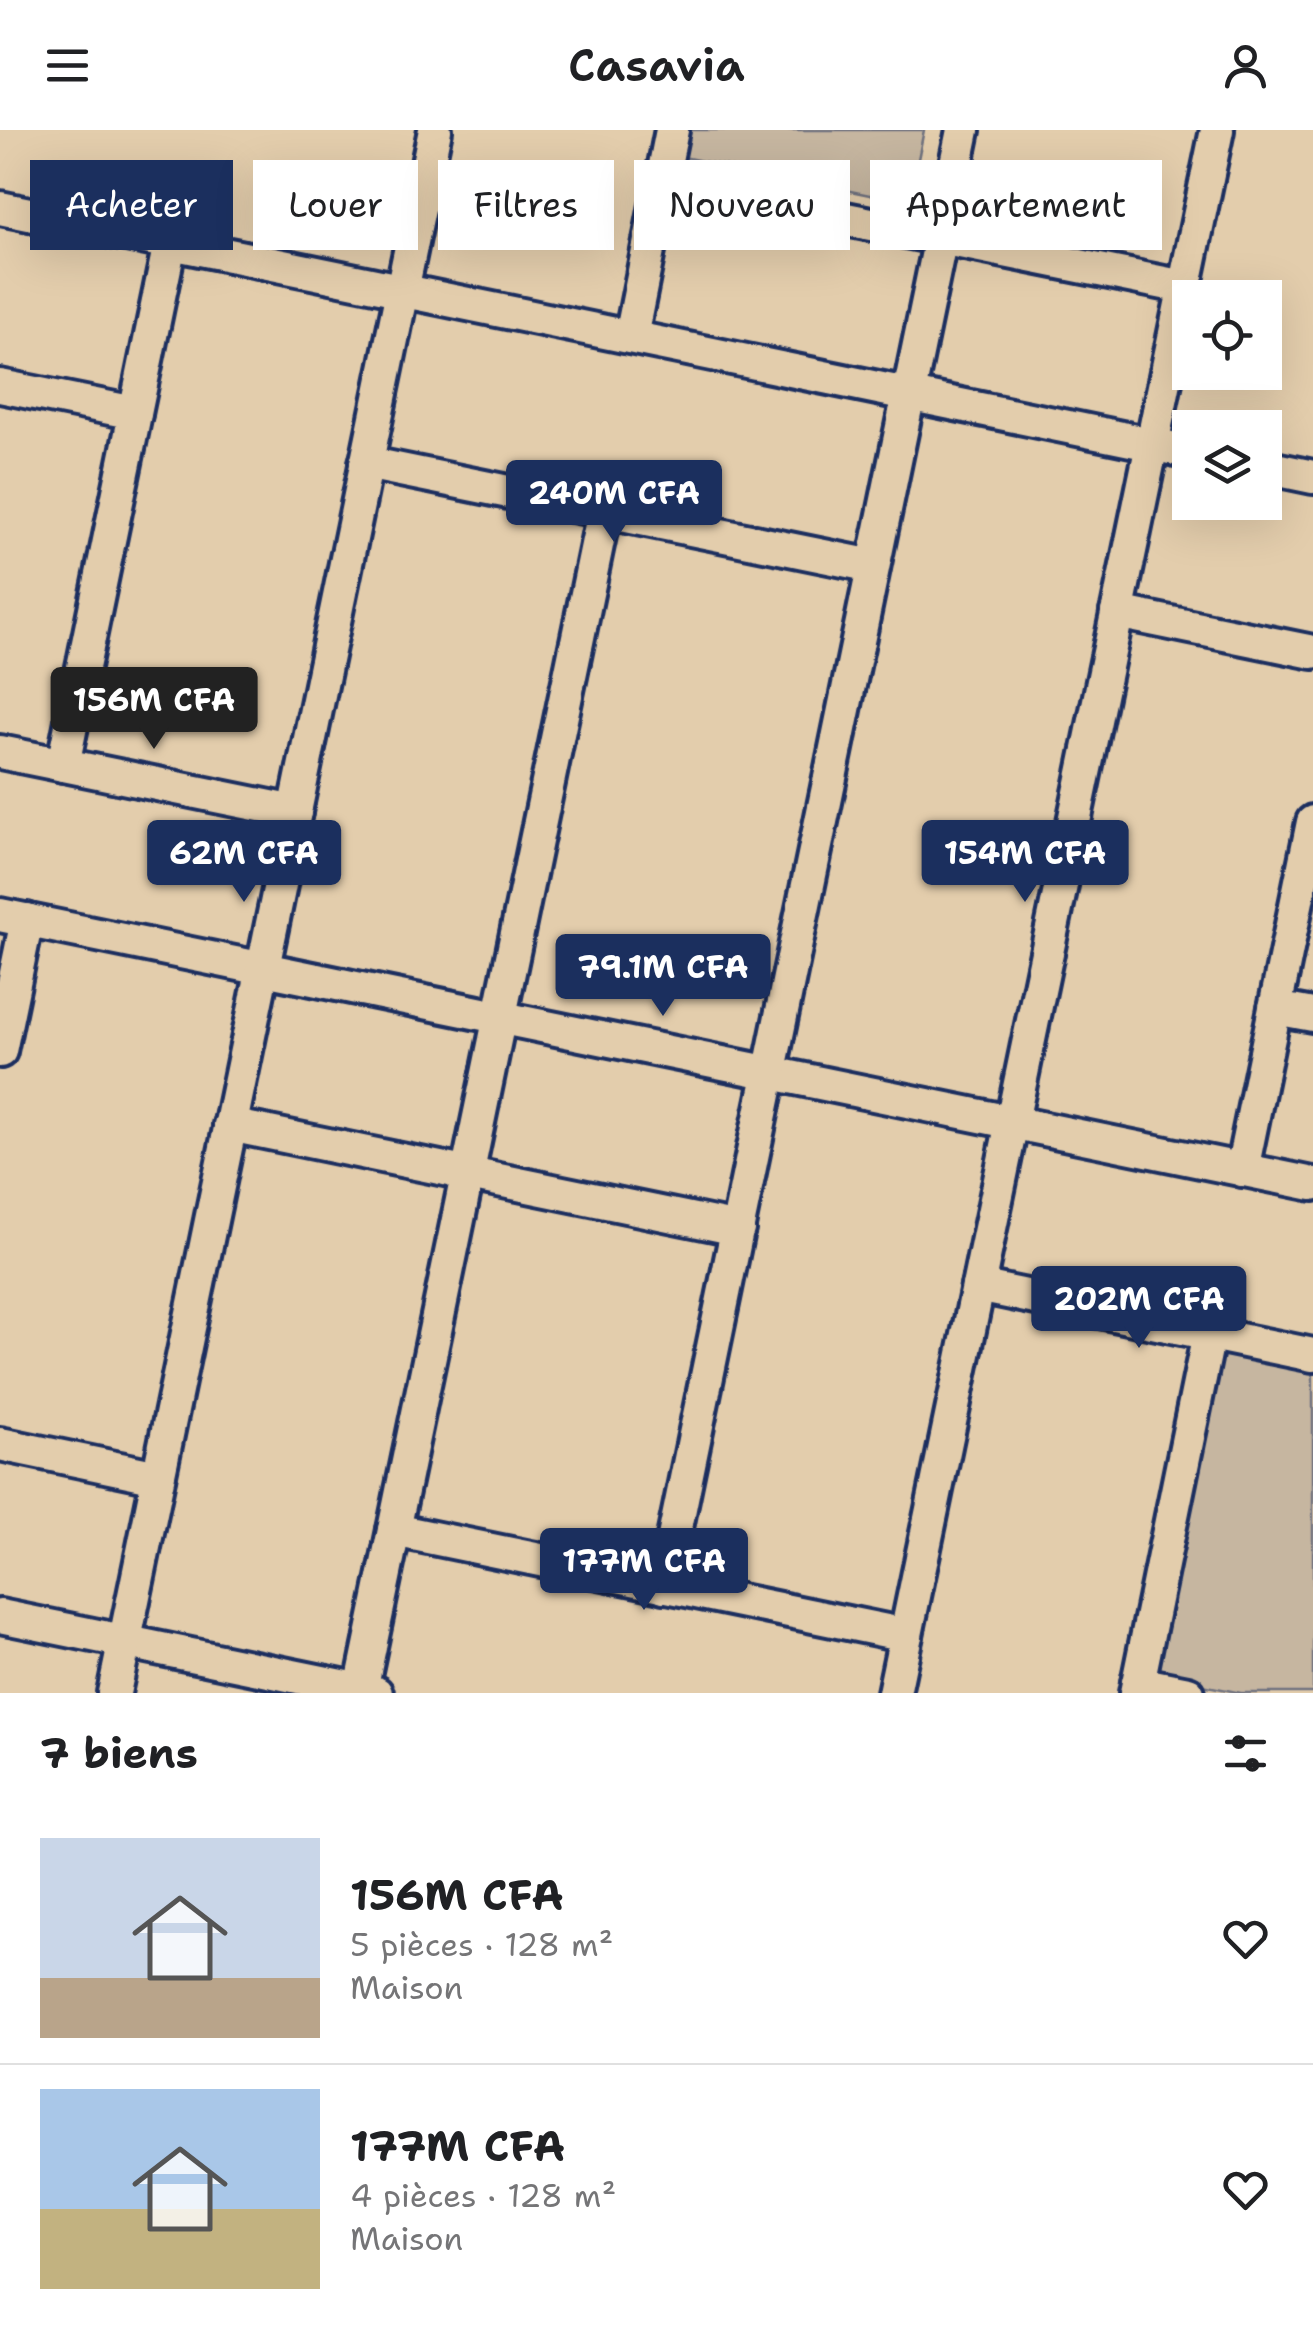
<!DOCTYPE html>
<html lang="fr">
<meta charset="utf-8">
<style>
:root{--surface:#fff;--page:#f2f2f2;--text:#202124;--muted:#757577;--line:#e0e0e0;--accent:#1b2f5e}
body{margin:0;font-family:"Shantell Sans",sans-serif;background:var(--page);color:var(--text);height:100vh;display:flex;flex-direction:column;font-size:38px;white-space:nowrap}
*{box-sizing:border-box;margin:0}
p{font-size:32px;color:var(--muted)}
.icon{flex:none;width:55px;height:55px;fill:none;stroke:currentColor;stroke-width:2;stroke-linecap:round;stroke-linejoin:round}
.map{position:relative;height:1563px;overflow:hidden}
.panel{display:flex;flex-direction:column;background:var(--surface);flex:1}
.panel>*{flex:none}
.hud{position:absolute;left:30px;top:30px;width:1255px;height:90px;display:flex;gap:20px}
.buttons{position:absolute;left:1172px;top:150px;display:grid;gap:20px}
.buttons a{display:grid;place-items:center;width:110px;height:110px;border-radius:0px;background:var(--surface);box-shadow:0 10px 40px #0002;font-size:50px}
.price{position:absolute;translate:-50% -85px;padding:0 22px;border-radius:10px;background:var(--accent);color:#fff;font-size:32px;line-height:65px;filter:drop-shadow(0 2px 5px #0008)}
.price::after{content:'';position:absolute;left:50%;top:60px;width:30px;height:22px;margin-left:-15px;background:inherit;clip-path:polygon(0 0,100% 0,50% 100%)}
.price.on{background:#222;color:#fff}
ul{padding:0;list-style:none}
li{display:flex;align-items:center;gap:30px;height:250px;padding:0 40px}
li+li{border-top:2px solid var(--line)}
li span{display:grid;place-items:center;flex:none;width:280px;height:200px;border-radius:0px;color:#555}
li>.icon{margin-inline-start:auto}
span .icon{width:120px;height:120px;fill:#fffc;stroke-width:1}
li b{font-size:42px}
h2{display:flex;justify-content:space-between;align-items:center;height:120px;padding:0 40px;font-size:42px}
.pill{padding:0 35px;border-radius:0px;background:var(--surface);box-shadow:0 10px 40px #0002;font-size:35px;line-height:90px}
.pill.on{background:var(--accent);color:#fff}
header{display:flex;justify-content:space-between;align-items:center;height:130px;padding:0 40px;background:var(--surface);font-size:45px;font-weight:600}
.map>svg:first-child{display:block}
.green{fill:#c6b6a0;stroke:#70727f;stroke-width:2.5}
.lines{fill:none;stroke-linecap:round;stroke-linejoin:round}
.minor-casing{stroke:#1b2f5e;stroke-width:40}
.minor{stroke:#e3cdac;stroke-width:32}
</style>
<header><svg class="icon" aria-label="menu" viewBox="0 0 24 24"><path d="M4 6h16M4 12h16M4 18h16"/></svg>Casavia<svg class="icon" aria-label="person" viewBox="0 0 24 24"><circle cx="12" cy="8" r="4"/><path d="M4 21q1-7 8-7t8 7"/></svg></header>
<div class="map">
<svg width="1313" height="1563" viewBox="0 0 1313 1563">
<rect width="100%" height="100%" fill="#e3cdac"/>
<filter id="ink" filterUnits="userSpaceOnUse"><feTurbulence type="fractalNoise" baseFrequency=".01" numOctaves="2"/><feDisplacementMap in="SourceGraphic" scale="20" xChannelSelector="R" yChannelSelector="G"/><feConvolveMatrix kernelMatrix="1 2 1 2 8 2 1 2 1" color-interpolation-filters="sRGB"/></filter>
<g filter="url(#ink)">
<!-- green -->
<g class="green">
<polygon points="688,0 924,0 909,73 683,27"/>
<polygon points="1219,1213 1313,1233 1313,1563 1241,1563 1150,1544"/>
</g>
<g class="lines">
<!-- minor casing -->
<g class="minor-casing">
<g id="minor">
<polyline points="662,52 1184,157"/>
<polyline points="0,78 1190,322"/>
<polyline points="631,207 672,0"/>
<polyline points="0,256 135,283"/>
<polyline points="366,333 873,436"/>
<polyline points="1265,337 1313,347"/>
<polyline points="1117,482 1313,522"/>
<polyline points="0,622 295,682"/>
<polyline points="63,635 170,113"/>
<polyline points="0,785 1313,1054"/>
<polyline points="1275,878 1313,885"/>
<polyline points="0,921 27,790"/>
<polyline points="230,995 738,1099"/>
<polyline points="1242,1040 1313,692"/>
<polyline points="978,1156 1313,1225"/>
<polyline points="0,1314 158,1347"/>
<polyline points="394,1400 906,1505"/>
<polyline points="664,1456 963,0"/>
<polyline points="0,1486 376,1563"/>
<polyline points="1138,1553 1188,1563"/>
<polyline points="361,1560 604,381"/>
<polyline points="114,1563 435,0"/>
<polyline points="894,1563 1217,0"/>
<polyline points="1136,1563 1209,1204"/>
</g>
</g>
<!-- minor -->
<use href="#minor" class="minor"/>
</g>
</g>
</svg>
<div class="buttons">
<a><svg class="icon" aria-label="locate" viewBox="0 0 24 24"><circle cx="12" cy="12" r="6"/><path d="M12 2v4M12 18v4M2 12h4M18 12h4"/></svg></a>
<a><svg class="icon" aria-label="layers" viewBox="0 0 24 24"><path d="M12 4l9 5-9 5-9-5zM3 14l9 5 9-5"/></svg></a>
</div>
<b class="price" style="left:614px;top:415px">240M CFA</b>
<b class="price on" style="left:154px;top:622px">156M CFA</b>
<b class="price" style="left:244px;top:775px">62M CFA</b>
<b class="price" style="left:1025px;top:775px">154M CFA</b>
<b class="price" style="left:663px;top:889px">79.1M CFA</b>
<b class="price" style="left:1139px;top:1221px">202M CFA</b>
<b class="price" style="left:644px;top:1483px">177M CFA</b>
<div class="hud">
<a class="pill on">Acheter</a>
<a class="pill">Louer</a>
<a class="pill">Filtres</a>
<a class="pill">Nouveau</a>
<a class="pill">Appartement</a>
</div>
</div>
<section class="panel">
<h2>7 biens<svg class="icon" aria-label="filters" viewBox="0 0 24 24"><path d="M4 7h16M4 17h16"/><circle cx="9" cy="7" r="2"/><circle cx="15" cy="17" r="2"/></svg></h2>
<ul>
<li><span style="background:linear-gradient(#c9d6e8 70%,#b9a48a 0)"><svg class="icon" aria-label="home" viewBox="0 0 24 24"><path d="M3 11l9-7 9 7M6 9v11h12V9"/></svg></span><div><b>156M CFA</b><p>5 pièces · 128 m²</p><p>Maison</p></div><svg class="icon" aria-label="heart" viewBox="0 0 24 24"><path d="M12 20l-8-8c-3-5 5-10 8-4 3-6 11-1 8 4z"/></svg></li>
<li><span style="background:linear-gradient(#a9c7e8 60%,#c2b280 0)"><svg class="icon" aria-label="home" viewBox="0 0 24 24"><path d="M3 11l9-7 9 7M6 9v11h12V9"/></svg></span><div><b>177M CFA</b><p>4 pièces · 128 m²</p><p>Maison</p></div><svg class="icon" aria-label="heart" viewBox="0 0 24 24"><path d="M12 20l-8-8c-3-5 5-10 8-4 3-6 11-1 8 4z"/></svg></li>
</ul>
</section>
